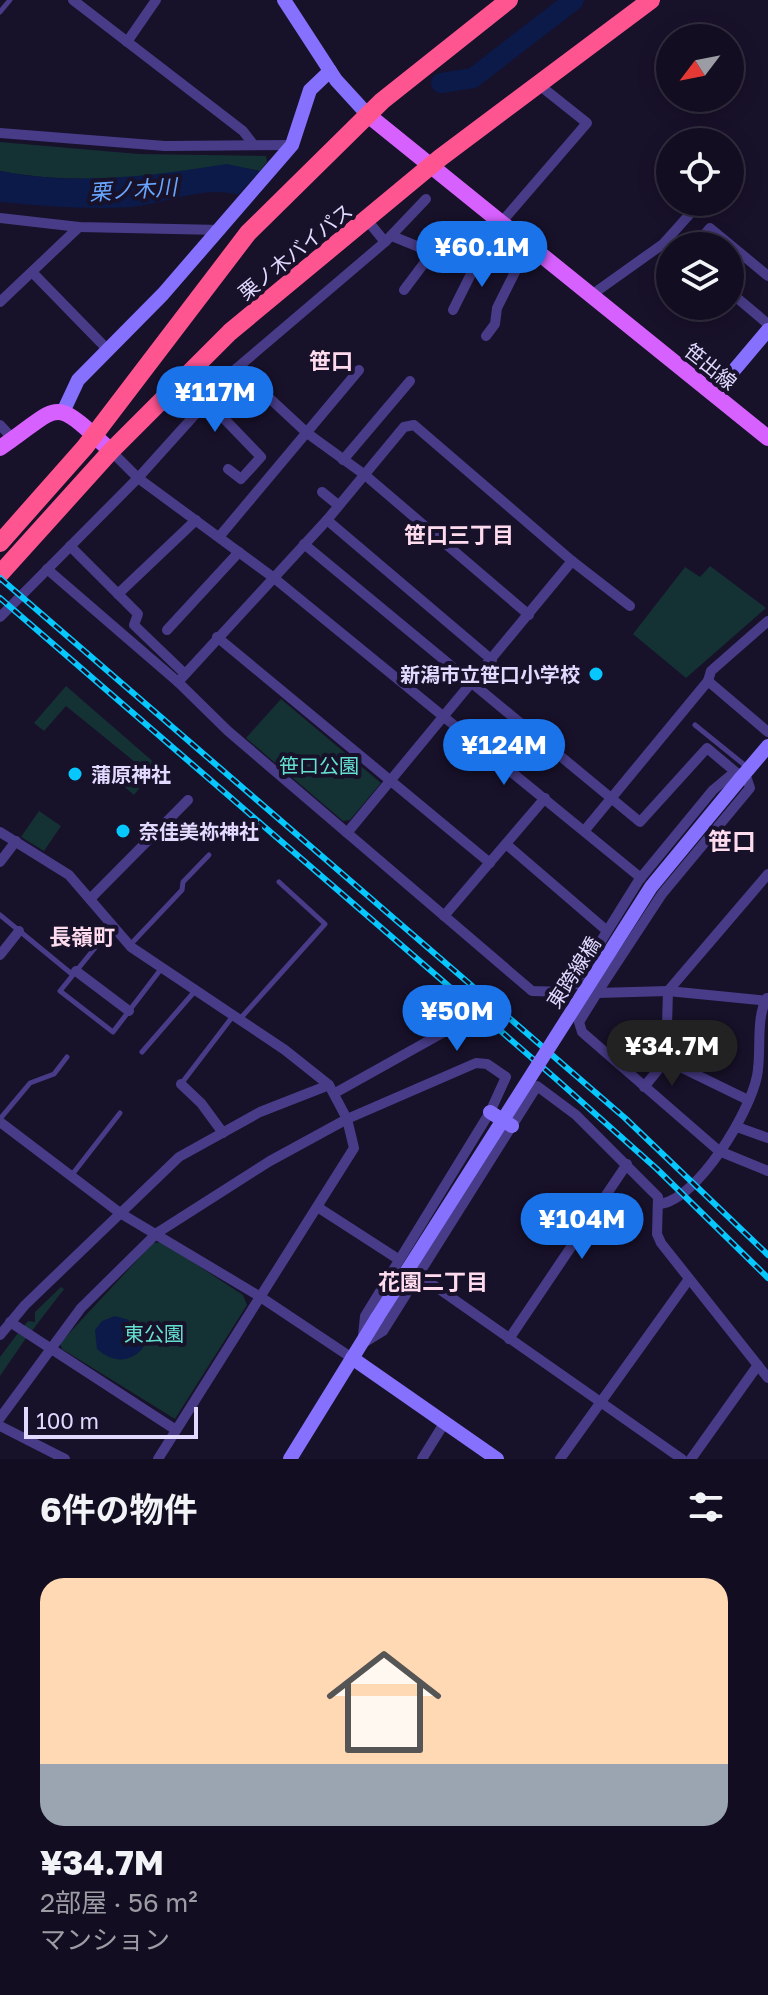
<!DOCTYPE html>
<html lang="ja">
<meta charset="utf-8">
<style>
:root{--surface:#120d20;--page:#1b1629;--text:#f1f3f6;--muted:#9c9ca5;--line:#312d3e;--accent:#1a73e8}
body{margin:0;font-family:"Golos Text","Noto Sans JP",sans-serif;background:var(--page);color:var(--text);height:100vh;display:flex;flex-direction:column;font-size:30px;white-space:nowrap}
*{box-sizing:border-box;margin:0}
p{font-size:26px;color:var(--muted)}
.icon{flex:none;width:44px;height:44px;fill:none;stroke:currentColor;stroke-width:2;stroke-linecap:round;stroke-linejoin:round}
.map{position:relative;height:1459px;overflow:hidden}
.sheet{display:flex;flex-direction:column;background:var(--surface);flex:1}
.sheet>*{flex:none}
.needle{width:52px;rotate:238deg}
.buttons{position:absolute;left:656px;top:24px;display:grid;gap:16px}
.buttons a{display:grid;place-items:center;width:88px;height:88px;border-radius:50%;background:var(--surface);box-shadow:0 4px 20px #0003,0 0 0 2px var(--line);font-size:40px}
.scale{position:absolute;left:24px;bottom:20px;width:174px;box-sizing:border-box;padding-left:8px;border:4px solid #e2d9ff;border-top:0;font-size:22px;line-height:28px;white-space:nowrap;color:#e2d9ff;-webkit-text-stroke:6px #18112a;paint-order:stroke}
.price{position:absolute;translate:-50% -68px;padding:0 18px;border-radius:28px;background:var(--accent);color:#fff;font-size:26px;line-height:52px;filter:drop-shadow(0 2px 4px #0008)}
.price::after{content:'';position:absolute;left:50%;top:48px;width:24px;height:18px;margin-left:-12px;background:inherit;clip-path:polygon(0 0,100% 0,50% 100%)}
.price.active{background:#222;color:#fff}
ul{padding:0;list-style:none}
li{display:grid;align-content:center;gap:16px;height:424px;padding:0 40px}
li span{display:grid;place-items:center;height:248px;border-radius:24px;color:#555}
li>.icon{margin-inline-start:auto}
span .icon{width:144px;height:144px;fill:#fffc;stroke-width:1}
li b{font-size:34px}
h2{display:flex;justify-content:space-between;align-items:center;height:96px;padding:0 40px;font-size:34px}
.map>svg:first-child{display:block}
.green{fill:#143134}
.water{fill:#0b1a48}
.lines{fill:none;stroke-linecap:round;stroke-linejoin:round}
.river{stroke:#0b1a48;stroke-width:20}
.lane{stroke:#483c88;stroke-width:5}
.street{stroke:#483c88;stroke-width:10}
.secondary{stroke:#8671fe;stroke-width:14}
.primary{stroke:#d761fe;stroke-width:16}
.highway{stroke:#fe5591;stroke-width:18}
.rail-casing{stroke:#06c7fe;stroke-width:6}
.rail{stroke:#18112a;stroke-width:3;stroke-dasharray:9;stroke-linecap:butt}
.secondary-bridge{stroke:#8671fe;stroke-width:14}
.poi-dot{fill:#06c7fe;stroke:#18112a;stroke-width:3}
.labels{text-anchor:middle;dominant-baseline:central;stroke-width:8;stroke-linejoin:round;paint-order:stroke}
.street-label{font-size:20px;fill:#e2d9ff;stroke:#18112a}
.poi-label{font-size:20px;font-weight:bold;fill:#e2d9ff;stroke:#18112a;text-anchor:start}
.park-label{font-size:20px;fill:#64e0d1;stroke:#18112a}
.water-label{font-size:22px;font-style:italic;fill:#68a6fe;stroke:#18112a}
.neighbourhood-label{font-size:22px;font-weight:bold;fill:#ffdbee;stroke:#18112a}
.quarter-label{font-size:24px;font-weight:bold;fill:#ffdbee;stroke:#18112a}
</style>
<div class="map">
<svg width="768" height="1459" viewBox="0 0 768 1459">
<rect width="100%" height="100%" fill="#18112a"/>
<!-- green -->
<g class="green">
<path d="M0,142L139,154L266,156L267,162L260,171C223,162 192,171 155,175C104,180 51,181 0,171Z"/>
<polygon points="710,566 766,608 686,678 633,634 685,567 700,577"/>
<polygon points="66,686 157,765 134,795 120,783 135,762 66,706 44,731 34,723"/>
<polygon points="281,699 381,783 350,820 343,821 246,738"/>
<polygon points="39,811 61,826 44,851 21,837"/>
<polygon points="162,1242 243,1295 247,1305 175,1419 62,1349 60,1343 153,1243"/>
<polygon points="61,1287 64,1289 31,1332 23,1327 28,1321 35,1322 35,1312"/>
<polygon points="18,1333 26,1338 0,1376 0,1357"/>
</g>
<!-- water -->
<g class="water">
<path d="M227,164L260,171L238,195C205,185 166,204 132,207C88,210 44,206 0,202V171C75,186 152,176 227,164Z"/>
<path d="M115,1316L129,1320L133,1338L141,1343L143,1348C129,1364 112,1362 97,1349L95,1330L102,1321Z"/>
</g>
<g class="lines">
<!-- river -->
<polyline class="river" points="441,83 473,78 574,0"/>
<!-- lane -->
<g class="lane">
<polyline points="0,12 10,0"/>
<polyline points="695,725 747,767"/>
<polyline points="0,915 73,975 60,991 113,1032 161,969"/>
<polyline points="130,945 182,890 183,882 209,855"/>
<polyline points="77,970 112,927"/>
<polyline points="239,1020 325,924 279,882"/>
<polyline points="142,1052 195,991"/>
<polyline points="181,1084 233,1016"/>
<polyline points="0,1119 30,1083 54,1074 67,1057"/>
<polyline points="71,1176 120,1113"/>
</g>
<!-- street -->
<g class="street">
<polyline points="73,0 243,131 253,144"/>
<polyline points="127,42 156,0"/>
<polyline points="0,133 165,146 292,145"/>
<polyline points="0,218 79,227 221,230"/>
<polyline points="367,220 385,242"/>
<polyline points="392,236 419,247 481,254 500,224 587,123 538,84"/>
<polyline points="695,246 710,228 768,276"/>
<polyline points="32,272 108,350"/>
<polyline points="404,290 434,250"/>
<polyline points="730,292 768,324"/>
<polyline points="590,296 663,244 689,215"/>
<polyline points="0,302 79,227"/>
<polyline points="453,310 481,254 495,260"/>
<polyline points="486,336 495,324 497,308 528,246"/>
<polyline points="237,368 307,433 365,475 529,615"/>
<polyline points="208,402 261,457 241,479 228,469"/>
<polyline points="0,425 13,439"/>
<polyline points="111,451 138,478 274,578 641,878"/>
<polyline points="343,460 410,381"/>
<polyline points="322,492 338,505"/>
<polyline points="327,520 492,660"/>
<polyline points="219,537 359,370"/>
<polyline points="304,544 640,822 707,748 738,774"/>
<polyline points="70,546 138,614 134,625 184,673"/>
<polyline points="572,561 630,606"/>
<polyline points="47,569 178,682 228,731 532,991 565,992 575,983 639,880 713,790 731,775 745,773 750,788 662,894 597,993 575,983"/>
<polyline points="118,594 196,520"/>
<polyline points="0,617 138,478 237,368 385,242 426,199"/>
<polyline points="167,630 239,552"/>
<polyline points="217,637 490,863"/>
<polyline points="708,681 711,671 768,621"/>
<polyline points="178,682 327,520 404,427 414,425 572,561 347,833"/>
<polyline points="585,830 708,681 768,732"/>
<polyline points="0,832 69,875 131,947 285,1050 329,1085 347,1119 354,1148 158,1459"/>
<polyline points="506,844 606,930"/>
<polyline points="0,862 16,841"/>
<polyline points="90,899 188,800"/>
<polyline points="444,916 545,798"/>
<polyline points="0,955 19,931"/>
<polyline points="76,971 129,1011"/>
<polyline points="768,1001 668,991 597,993 579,1022 582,1032 719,1151 768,1171"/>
<polyline points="666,1060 748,1100"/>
<polyline points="181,1084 201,1103 223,1133"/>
<polyline points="644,1087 666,1060 668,991 768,874"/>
<polyline points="335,1093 455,1026"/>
<polyline points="0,1122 120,1213 259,1296 352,1358"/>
<polyline points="737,1127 768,1138"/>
<path d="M660,1204C698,1199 750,1112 757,1076C762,1052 755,1019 767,998"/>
<polyline points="319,1208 398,1259"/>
<polyline points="419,1275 682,1459"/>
<polyline points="10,1322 176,1430"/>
<polyline points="0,1335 25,1305 179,1157 260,1112 329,1085"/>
<polyline points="509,1339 627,1164"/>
<polyline points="365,1342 383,1331 537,1086 576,1115 658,1197 657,1234 661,1243 768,1378"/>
<polyline points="0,1418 81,1308 157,1233 270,1161 347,1119 476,1063 487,1064 506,1077 490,1112 365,1316 363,1336"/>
<polyline points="0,1426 65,1459"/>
<polyline points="422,1459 445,1422"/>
<polyline points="560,1459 689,1279"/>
<polyline points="691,1459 758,1365"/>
</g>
<!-- secondary -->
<g class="secondary">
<polyline points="284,0 336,80 368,115"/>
<polyline points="714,394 768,330"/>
<polyline points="63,412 78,380 163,294 292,145 310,90 330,71"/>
<polyline points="740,779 768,746"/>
<polyline points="490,1112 512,1126"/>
<polyline points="352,1358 497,1459"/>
<polyline points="290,1459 377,1318"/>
</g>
<!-- primary -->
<g class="primary">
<polyline points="368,115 768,438"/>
<path d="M0,448C63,405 50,394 111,451"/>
</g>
<!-- highway -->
<g class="highway">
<polyline points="0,543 85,447 248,233 382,101 509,0"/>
<polyline points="0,574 111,451 230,332 440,158 651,0"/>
</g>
<!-- rail casing -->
<g class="rail-casing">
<g id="rail">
<polyline points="0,578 625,1118 768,1255"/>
<polyline points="0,598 555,1078 657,1169 768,1278"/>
</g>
</g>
<!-- rail -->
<use href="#rail" class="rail"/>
<!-- secondary-bridge -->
<polyline class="secondary-bridge" points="377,1318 651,887 740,779"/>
</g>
<!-- markers -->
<g class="poi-dot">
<circle cx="596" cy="674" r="8"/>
<circle cx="75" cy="774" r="8"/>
<circle cx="123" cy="831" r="8"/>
</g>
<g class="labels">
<!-- street labels -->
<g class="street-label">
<text transform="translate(295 251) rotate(-39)">栗ノ木バイパス</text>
<text transform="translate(711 366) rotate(39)">笹出線</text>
<text transform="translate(573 972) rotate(-57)">東跨線橋</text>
</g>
<!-- poi labels -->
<g class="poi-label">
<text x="580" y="674" text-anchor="end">新潟市立笹口小学校</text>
<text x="91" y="774">蒲原神社</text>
<text x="139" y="831">奈佳美祢神社</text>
</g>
<!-- park labels -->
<g class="park-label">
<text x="319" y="765">笹口公園</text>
<text x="154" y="1333">東公園</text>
</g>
<!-- water labels -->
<g class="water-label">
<text transform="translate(133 189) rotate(-4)">栗ノ木川</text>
</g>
<!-- neighbourhood labels -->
<g class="neighbourhood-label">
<text x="331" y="360">笹口</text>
<text x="459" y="534">笹口三丁目</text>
<text x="82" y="936">長嶺町</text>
<text x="433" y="1281">花園二丁目</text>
</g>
<!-- quarter labels -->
<g class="quarter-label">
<text x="732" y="840">笹口</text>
</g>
</g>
</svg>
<div class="buttons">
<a><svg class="needle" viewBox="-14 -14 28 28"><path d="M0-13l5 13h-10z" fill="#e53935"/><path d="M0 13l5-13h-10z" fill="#9c9ca5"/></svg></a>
<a><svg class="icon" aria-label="locate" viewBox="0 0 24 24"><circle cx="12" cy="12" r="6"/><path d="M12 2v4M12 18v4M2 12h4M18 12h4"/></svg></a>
<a><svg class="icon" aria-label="layers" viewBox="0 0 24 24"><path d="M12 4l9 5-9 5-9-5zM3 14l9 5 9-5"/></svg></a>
</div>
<div class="scale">100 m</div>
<b class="price" style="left:482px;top:289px">¥60.1M</b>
<b class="price" style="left:215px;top:434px">¥117M</b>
<b class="price" style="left:504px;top:787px">¥124M</b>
<b class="price" style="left:457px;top:1053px">¥50M</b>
<b class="price active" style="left:672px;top:1088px">¥34.7M</b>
<b class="price" style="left:582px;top:1261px">¥104M</b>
</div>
<section class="sheet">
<h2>6件の物件<svg class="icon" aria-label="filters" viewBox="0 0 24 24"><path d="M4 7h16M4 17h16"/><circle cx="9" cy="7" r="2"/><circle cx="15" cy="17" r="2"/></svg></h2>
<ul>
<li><span style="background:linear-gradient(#ffd9b3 75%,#9aa5b1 0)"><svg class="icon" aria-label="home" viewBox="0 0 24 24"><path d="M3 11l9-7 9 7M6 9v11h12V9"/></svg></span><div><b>¥34.7M</b><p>2部屋 · 56 m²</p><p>マンション</p></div></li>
</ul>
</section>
